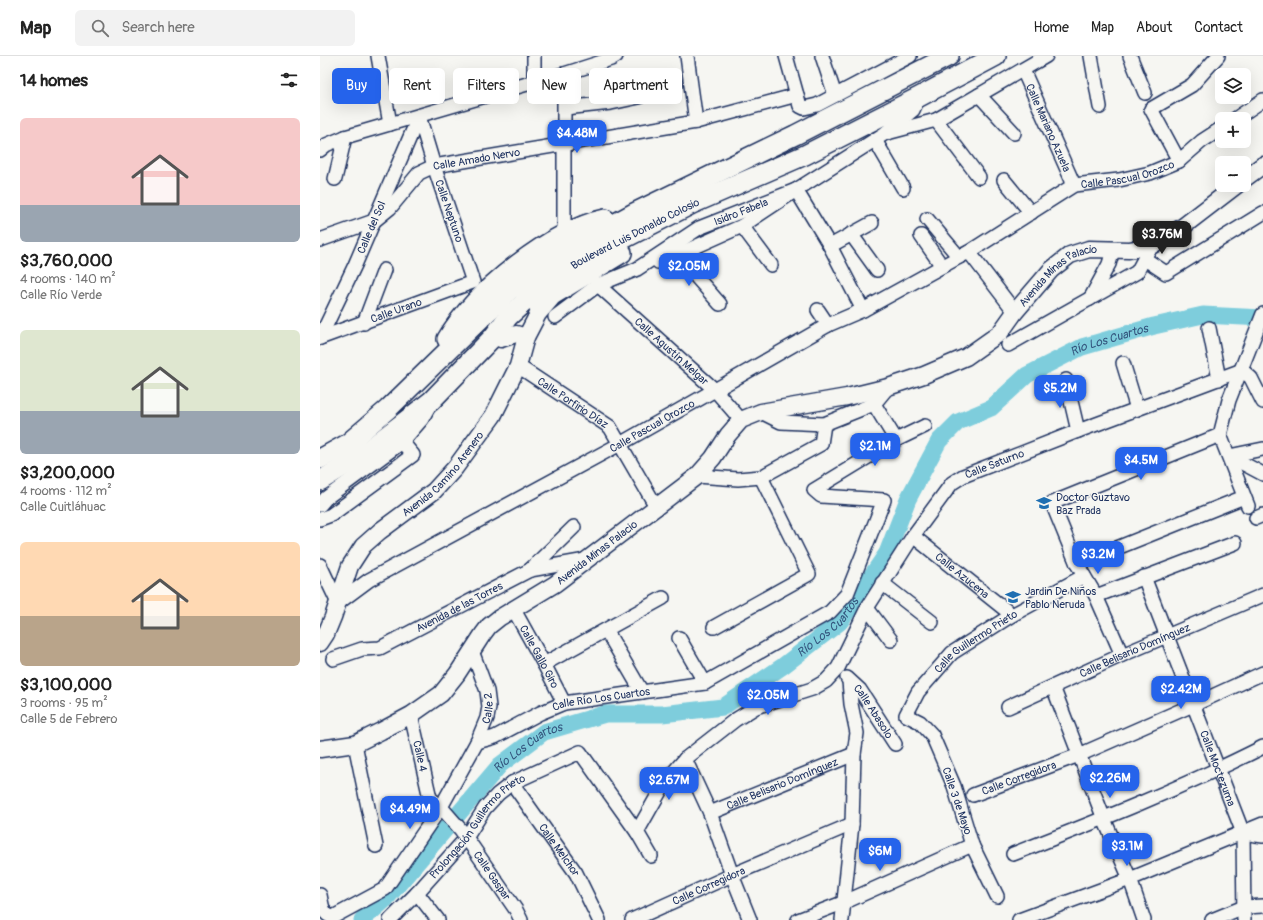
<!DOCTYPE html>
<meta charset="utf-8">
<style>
:root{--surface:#fff;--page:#f2f2f2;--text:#222;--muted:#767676;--line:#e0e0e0;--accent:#2563eb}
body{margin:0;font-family:Pangolin,sans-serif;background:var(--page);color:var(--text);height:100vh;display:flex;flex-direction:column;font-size:15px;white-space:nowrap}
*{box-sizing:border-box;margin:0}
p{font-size:13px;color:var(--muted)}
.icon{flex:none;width:22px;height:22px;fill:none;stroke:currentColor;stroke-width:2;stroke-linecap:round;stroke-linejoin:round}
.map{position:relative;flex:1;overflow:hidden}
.side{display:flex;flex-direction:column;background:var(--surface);width:320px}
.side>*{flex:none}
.hud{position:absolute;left:12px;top:12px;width:380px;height:36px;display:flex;gap:8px}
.tools{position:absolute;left:895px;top:12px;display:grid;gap:8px}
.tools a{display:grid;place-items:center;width:36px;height:36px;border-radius:6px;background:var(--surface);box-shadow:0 4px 16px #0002;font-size:20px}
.price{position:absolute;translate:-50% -34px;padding:0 9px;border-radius:8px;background:var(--accent);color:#fff;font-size:13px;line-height:26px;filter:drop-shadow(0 1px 2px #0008)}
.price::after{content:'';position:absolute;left:50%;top:24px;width:12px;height:9px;margin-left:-6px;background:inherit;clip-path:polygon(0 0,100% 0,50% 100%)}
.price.current{background:#222;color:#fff}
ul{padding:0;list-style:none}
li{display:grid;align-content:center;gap:8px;height:212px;padding:0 20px}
li span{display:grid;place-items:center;height:124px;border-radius:6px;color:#555}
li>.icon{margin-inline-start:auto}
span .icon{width:72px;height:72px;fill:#fffc;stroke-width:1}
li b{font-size:17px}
h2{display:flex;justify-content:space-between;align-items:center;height:48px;padding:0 20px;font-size:17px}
.chip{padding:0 14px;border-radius:6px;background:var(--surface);box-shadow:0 4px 16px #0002;font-size:14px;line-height:36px}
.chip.current{background:var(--accent);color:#fff}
header{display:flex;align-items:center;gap:24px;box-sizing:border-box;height:56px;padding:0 20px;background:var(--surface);border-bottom:1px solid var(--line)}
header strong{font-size:19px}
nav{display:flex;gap:22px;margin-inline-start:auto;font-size:14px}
.search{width:280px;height:36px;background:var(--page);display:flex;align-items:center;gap:10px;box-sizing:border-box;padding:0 14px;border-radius:6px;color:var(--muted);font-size:15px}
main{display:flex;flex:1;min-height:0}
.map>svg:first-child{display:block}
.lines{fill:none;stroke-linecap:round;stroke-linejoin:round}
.river{stroke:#7ecddc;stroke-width:17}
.minor-casing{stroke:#1b2f5e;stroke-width:16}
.major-casing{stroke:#1b2f5e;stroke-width:19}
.highway-casing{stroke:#1b2f5e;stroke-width:22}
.minor{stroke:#f6f6f2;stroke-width:13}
.major{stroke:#f6f6f2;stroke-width:16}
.highway{stroke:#f6f6f2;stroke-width:19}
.labels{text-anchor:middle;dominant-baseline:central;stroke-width:3;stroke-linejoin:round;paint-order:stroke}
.street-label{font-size:11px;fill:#1b2f5e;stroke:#f6f6f2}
.poi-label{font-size:11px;fill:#1b2f5e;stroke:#f6f6f2;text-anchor:start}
.water-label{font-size:12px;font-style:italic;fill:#34567e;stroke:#f6f6f2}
</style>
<header>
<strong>Map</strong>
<div class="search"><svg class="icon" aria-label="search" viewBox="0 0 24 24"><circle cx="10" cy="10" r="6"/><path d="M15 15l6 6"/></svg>Search here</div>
<nav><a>Home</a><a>Map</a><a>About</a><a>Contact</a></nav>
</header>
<main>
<section class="side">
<h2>14 homes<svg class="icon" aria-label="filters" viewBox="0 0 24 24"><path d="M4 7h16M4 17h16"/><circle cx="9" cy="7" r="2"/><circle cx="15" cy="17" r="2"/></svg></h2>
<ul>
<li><span style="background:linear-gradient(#f6c9c9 70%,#9aa5b1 0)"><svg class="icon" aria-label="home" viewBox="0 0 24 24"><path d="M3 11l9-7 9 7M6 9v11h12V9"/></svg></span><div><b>$3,760,000</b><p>4 rooms · 140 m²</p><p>Calle Río Verde</p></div></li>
<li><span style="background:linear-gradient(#dfe7d0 65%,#9aa5b1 0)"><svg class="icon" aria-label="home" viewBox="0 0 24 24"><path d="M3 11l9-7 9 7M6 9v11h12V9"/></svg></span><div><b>$3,200,000</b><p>4 rooms · 112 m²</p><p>Calle Cuitláhuac</p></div></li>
<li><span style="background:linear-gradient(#ffd9b3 60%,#b9a48a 0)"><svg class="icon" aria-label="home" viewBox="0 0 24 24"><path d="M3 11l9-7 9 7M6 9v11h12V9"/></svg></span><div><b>$3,100,000</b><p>3 rooms · 95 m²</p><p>Calle 5 de Febrero</p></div></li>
</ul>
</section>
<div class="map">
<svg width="943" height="864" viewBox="0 0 943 864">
<rect width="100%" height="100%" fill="#f6f6f2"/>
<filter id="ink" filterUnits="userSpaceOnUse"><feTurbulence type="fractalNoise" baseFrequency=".025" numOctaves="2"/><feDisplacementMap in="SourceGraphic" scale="8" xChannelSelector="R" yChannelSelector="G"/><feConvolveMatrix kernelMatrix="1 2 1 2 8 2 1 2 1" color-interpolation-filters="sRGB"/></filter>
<g filter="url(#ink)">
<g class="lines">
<!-- river -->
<path class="river" id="s1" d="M42,864L66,843L180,709L224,676L285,658H342L403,651L463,610L520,566L567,497L588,443L619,385L638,366L671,352L707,319L762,291L834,270L883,259L943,262"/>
<!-- minor casing -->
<g class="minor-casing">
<g id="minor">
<polyline points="58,0 70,68"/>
<polyline points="367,0 376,66"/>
<polyline points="466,0 480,50 484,52 497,49 590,0"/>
<polyline points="502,0 515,39"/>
<polyline points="771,0 780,51"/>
<polyline points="810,0 825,37"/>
<path id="s2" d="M703,14L754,129"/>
<polyline points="214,26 214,0"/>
<polyline points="659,39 694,77"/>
<polyline points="245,52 291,47 319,41"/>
<polyline points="915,63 943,44"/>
<polyline points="616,64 659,121"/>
<polyline points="567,77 616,64 726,0"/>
<polyline points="555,84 583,132"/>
<polyline points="0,94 6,89 25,81 214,26 244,18 291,3 296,0"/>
<polyline points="859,105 831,53 872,29 898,0"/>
<polyline points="15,123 25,81"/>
<polyline points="684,124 711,157"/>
<polyline points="607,163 639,201"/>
<polyline points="422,170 451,209"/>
<polyline points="531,178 557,214"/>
<polyline points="244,179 244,18"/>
<polyline points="601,180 622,210"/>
<path id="s3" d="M0,184L54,165L70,152L99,117L114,110L376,66L477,39"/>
<polyline points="510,190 552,167"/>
<polyline points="649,196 695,256"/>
<polyline points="357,199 400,248"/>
<polyline points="825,203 846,217 943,157"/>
<polyline points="338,206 357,199 422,170 476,134 510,190 543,254"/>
<path id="s4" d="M278,229L395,334L421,364"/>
<polyline points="770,243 789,208 793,194"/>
<polyline points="498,254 508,269"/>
<path id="s5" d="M235,261L278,229L317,213L379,172L476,134L564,78L593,54L599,41"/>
<polyline points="44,267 64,214"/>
<polyline points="889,272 899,323"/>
<path id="s6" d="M0,282L153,226L114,110L99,60"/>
<path id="s7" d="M0,282L35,209L99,60"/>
<polyline points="688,289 817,216 831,190"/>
<polyline points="803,307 817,353"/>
<path id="s8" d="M198,310L290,371L337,452"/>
<polyline points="746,324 758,375"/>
<polyline points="554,348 576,384"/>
<polyline points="441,356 461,366 504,368 554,348 568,331"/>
<polyline points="909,400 943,418"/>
<polyline points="909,400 943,393"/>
<polyline points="377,420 418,423 441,421 501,388 504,368"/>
<polyline points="0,449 6,442 82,386 102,363 108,352"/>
<polyline points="928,450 900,379 909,344 943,258"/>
<polyline points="936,462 943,459"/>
<polyline points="0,463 11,459 93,399 82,386"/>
<path id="s9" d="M593,480L692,559"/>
<polyline points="757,508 924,441"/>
<path id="s10" d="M0,509L18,547L49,524L300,388L395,334L508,269L543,254L639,201L649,196L754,129L799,124L830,117L859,105L882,85L902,72"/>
<polyline points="210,514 254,471"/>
<path id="s11" d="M824,521L923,777L924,864"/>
<polyline points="562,527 612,566"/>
<polyline points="776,540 915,487"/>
<polyline points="547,552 571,584"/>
<path id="s12" d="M194,554L224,608L244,647"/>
<polyline points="394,571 489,518 441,421"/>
<polyline points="286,574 322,636"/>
<polyline points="359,582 385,627"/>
<polyline points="802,599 776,540 757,508 732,447 900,379"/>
<path id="s13" d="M13,603L42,593L60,592L210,514L266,504"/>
<polyline points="224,608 343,542"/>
<path id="s14" d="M527,622L540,634L575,688"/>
<polyline points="733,631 784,763 810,823 824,864"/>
<path id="s15" d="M688,651L802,599L943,539"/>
<path id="s16" d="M91,659L110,742L121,751L141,774L196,854L201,864"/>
<path id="s17" d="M157,686L175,681L220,657L244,647L385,627L510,556L527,538L564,444L501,440L494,434L576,384L605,370"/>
<polyline points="35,688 56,790"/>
<polyline points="365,703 390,757 412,819 430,864"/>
<path id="s18" d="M192,727L256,817L279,864"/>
<path id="s19" d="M653,739L759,699L873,649L943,617"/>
<path id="s20" d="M390,757L534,698"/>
<path id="s21" d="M317,776L343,730L353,717L365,703L415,664L436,651L492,633L506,625L518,612L547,552L593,480L632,427L643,420L758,375L922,314L931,322L943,346"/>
<polyline points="923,777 943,780"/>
<path d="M693,798C778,765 862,732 943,691"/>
<polyline points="97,837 118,864"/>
<path id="s22" d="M0,839C2,848 2,859 13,861L65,833L121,751L157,686L167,662L169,651L167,635L152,595"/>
<path id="s23" d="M677,840L652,789L634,730L612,679L600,666L586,659L598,636L632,597L692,559L764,520"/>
<path id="s24" d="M70,864L97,837L146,782L165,752L178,738L192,727L260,696L317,776L331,800"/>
<path id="s25" d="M312,864L412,819L532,768"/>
<polyline points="478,864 525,846 652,789"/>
<polyline points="522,864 532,768 534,698 537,677 531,648 529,625"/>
<polyline points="699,864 810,823 943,768"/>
<polyline points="892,864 924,851 943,850"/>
</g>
</g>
<!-- major casing -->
<g class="major-casing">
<g id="major">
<polyline points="924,123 943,109"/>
<polyline points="181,283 196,278 206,281"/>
<path id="s26" d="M0,587L6,578L13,561L30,510L43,490L60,475L114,435L135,412L173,360L198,310L206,281L218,258L231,243"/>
<path id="s27" d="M0,693L35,688L61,675L91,659L121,638L137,618L163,578L169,570L179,562L235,528L377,420L393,402L408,379L421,364L441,356L527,341L568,331L604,319L646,301L680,277L695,256L731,214L750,199L769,193L809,194L831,190L861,172L917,129"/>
</g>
</g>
<!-- highway casing -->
<g class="highway-casing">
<g id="highway">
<polyline points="218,250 228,242 302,197"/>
<path d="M127,283C155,235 230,175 285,163"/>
<polyline points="0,403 27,388 68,353 189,235 234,201 314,157 475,79 629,0"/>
<path id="s28" d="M0,425L43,398L111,345L174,280L188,261L220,232L260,205L372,148L485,99L599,41L676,0"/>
</g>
</g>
<!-- minor -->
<use href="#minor" class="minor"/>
<!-- major -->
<use href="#major" class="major"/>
<!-- highway -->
<use href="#highway" class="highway"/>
</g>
</g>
<!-- icons -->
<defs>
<g id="school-bare" transform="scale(1.2)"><path d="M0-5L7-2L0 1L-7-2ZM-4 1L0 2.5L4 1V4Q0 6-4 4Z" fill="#1f6fb2" stroke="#f6f6f2" stroke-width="2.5" paint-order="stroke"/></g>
</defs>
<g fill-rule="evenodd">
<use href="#school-bare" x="724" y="447"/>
<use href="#school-bare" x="693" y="541"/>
</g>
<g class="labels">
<!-- street labels -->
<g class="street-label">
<text stroke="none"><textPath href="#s2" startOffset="63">Calle Mariano Azuela</textPath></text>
<text stroke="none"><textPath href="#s3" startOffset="183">Calle Amado Nervo</textPath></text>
<text stroke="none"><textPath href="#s10" startOffset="944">Calle Pascual Orozco</textPath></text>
<text transform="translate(129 155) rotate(71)">Calle Neptuno</text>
<text stroke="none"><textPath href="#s5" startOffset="215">Isidro Fabela</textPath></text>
<text stroke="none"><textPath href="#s7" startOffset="122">Calle del Sol</textPath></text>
<text stroke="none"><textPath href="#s28" startOffset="404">Boulevard Luis Donaldo Colosio</textPath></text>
<text stroke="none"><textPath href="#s27" startOffset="907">Avenida Minas Palacio</textPath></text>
<text stroke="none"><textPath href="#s6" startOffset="81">Calle Urano</textPath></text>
<text stroke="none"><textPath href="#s4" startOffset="99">Calle Agustín Melgar</textPath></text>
<text stroke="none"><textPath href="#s8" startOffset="66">Calle Porfirio Díaz</textPath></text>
<text stroke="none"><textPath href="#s10" startOffset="403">Calle Pascual Orozco</textPath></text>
<text stroke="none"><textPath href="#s21" startOffset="533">Calle Saturno</textPath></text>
<text stroke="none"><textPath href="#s26" startOffset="215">Avenida Camino Arenero</textPath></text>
<text stroke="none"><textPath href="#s27" startOffset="349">Avenida Minas Palacio</textPath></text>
<text stroke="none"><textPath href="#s9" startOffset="63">Calle Azucena</textPath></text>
<text stroke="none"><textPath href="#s13" startOffset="138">Avenida de las Torres</textPath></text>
<text stroke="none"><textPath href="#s23" startOffset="311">Calle Guillermo Prieto</textPath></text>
<text stroke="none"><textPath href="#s15" startOffset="139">Calle Belisario Domínguez</textPath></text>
<text stroke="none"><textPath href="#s12" startOffset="53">Calle Gallo Giro</textPath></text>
<text stroke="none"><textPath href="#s17" startOffset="133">Calle Río Los Cuartos</textPath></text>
<text stroke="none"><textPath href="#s22" startOffset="296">Calle 2</textPath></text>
<text stroke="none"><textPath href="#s14" startOffset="43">Calle Abasolo</textPath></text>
<text stroke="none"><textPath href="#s16" startOffset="42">Calle 4</textPath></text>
<text stroke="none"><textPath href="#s11" startOffset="205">Calle Moctezuma</textPath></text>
<text stroke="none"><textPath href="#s19" startOffset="49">Calle Corregidora</textPath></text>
<text stroke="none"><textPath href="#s20" startOffset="78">Calle Belisario Domínguez</textPath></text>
<text transform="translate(637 745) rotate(71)">Calle 3 de Mayo</text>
<text stroke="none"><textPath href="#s24" startOffset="129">Prolongación Guillermo Prieto</textPath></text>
<text stroke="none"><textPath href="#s18" startOffset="82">Calle Melchor</textPath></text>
<text stroke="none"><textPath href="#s16" startOffset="185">Calle Gaspar</textPath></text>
<text stroke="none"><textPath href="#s25" startOffset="84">Calle Corregidora</textPath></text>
</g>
<!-- poi labels -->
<g class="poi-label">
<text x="736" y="441">Doctor Guztavo<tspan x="736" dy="13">Baz Prada</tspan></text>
<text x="705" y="535">Jardin De Niños<tspan x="705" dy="13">Pablo Neruda</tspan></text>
</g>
<!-- water labels -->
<g class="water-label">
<text stroke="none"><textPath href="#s1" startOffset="998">Río Los Cuartos</textPath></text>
<text stroke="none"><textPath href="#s1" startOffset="577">Río Los Cuartos</textPath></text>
<text stroke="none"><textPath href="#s1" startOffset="241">Río Los Cuartos</textPath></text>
</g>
</g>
</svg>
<div class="tools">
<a><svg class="icon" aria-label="layers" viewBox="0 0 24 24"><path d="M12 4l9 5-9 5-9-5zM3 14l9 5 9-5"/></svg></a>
<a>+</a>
<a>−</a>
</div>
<b class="price" style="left:257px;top:98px">$4.48M</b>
<b class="price current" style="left:842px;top:199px">$3.76M</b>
<b class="price" style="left:369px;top:231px">$2.05M</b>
<b class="price" style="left:740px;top:353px">$5.2M</b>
<b class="price" style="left:555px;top:411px">$2.1M</b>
<b class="price" style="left:821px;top:425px">$4.5M</b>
<b class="price" style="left:778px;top:519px">$3.2M</b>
<b class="price" style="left:861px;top:654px">$2.42M</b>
<b class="price" style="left:448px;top:660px">$2.05M</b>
<b class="price" style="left:790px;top:743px">$2.26M</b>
<b class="price" style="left:349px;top:745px">$2.67M</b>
<b class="price" style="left:90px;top:774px">$4.49M</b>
<b class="price" style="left:807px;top:811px">$3.1M</b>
<b class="price" style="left:560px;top:816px">$6M</b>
<div class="hud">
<a class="chip current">Buy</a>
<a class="chip">Rent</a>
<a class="chip">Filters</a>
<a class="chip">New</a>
<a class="chip">Apartment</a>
</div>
</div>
</main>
